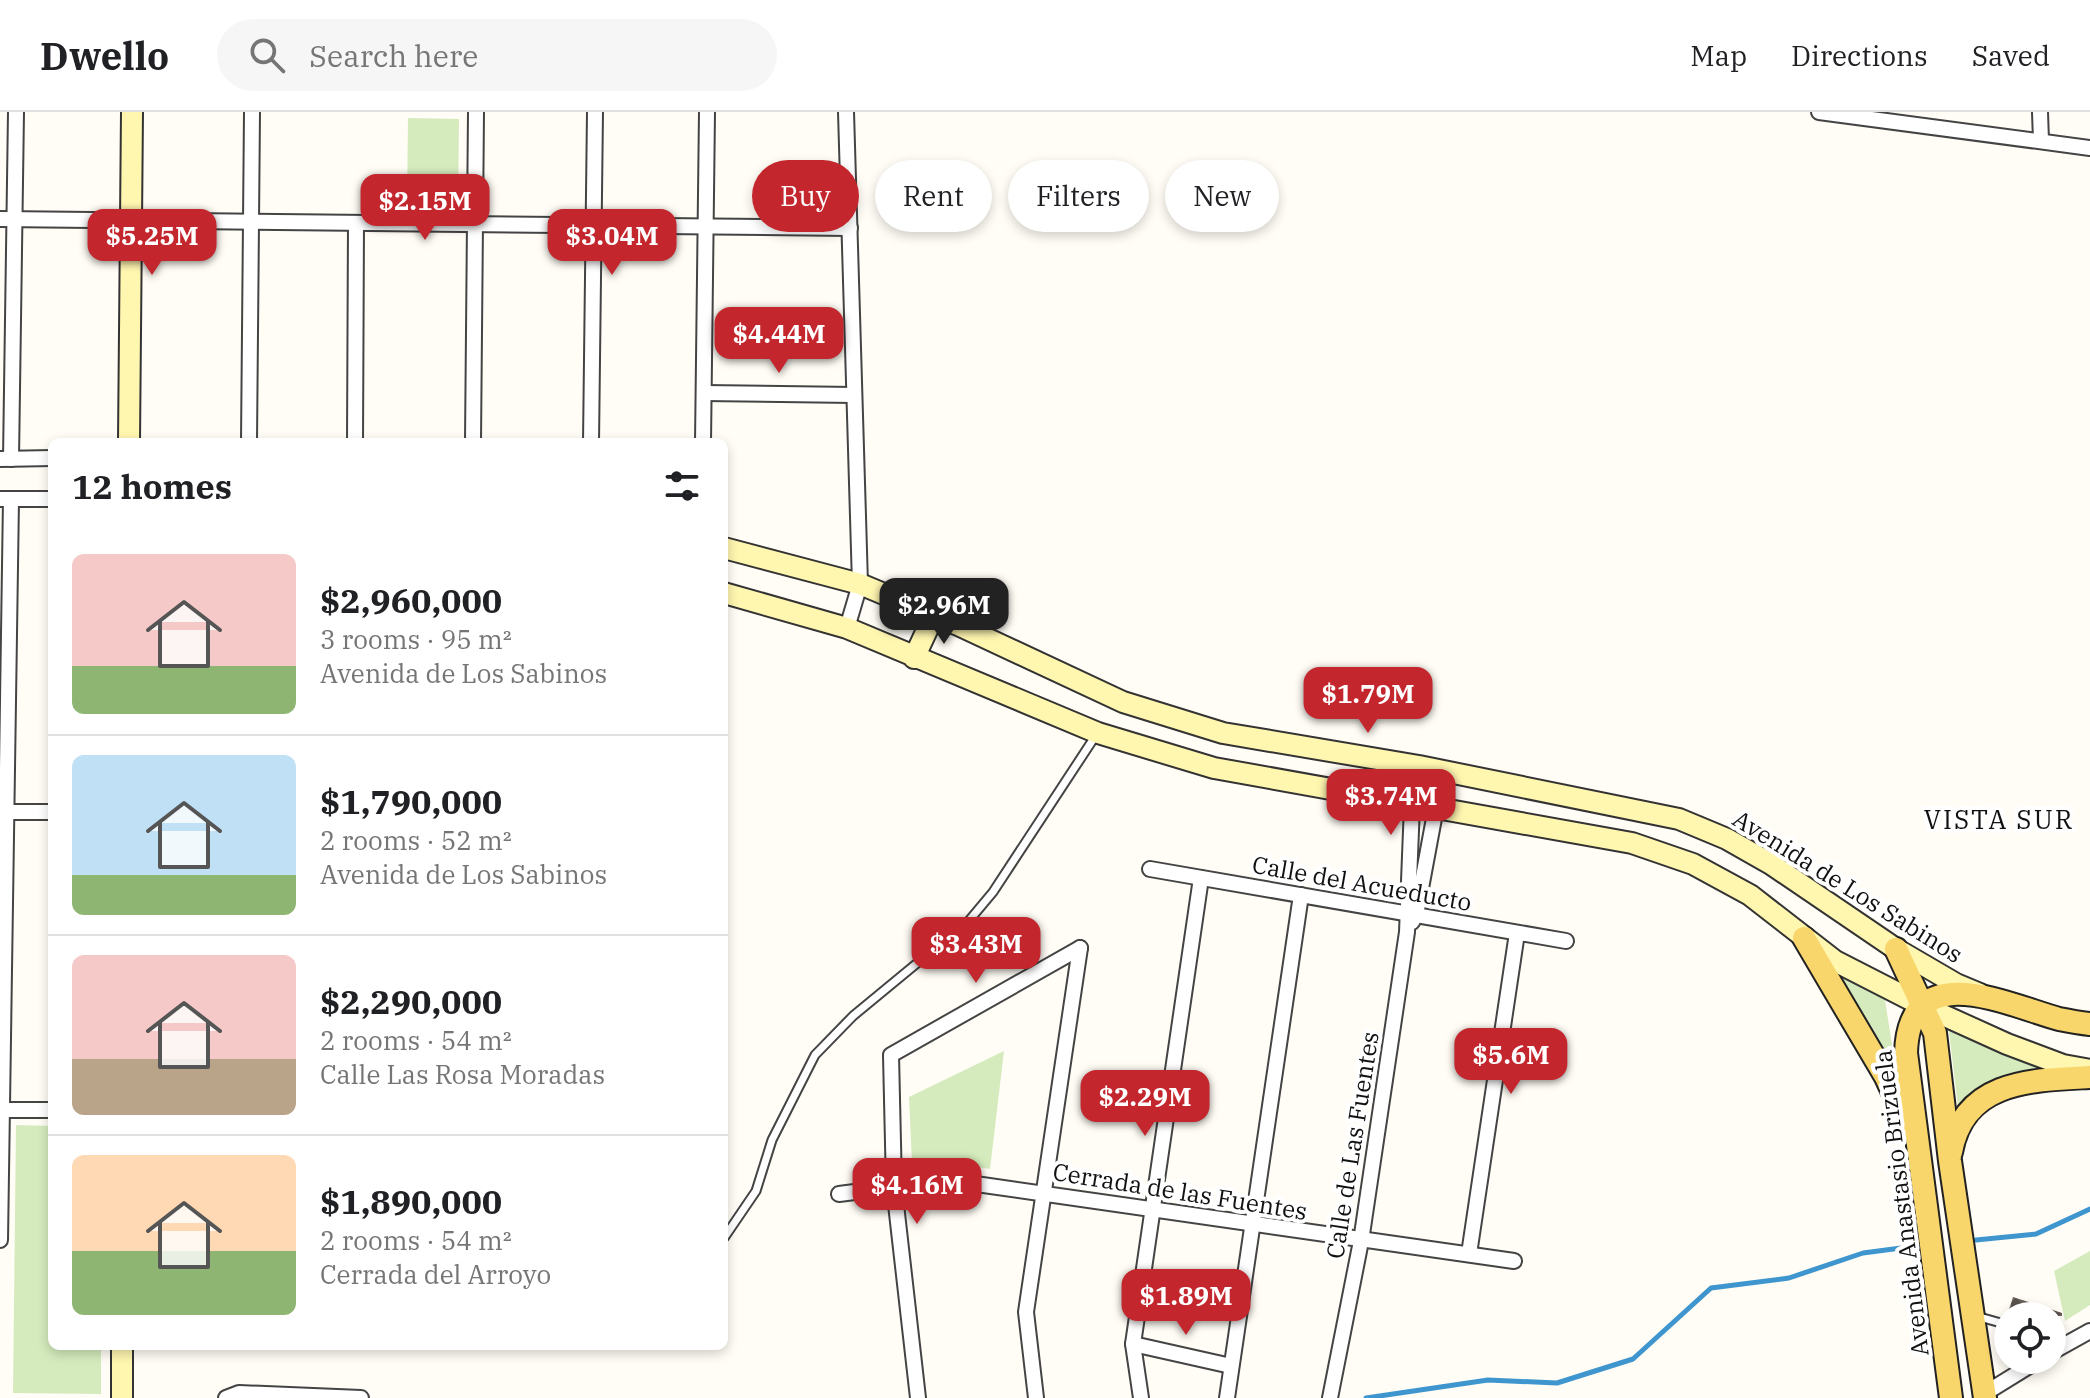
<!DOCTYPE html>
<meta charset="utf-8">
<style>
:root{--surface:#fff;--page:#f6f6f6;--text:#202124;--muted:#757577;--line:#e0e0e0;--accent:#c4262e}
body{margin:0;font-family:"IBM Plex Serif",serif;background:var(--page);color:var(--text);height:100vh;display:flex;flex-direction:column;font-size:30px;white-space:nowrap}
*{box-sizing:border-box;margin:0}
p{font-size:26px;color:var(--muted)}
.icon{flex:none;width:44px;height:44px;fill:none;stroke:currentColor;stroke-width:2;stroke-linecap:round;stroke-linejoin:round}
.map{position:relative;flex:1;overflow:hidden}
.panel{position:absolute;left:48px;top:326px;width:680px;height:912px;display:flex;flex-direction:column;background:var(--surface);border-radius:12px;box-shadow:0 4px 12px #0003}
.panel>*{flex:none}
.top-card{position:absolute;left:752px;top:48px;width:760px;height:72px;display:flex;gap:16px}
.tools{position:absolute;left:1994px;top:1190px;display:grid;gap:16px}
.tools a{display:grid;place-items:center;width:72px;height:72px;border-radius:50%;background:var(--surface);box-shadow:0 4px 12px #0003;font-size:40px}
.price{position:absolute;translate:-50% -68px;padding:0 18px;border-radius:16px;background:var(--accent);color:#fff;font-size:26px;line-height:52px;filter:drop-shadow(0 2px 4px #0008)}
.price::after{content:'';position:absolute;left:50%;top:48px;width:24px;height:18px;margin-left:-12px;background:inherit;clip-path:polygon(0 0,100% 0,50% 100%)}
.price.selected{background:#222;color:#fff}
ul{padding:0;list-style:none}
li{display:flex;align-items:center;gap:24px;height:200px;padding:0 24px}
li+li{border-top:2px solid var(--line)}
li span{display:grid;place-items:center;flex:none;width:224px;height:160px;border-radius:12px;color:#555}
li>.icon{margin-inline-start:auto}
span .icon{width:96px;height:96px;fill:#fffc;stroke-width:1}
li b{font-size:34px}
h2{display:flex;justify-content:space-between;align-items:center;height:96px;padding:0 24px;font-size:34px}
.tag{padding:0 28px;border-radius:36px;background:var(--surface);box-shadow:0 4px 12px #0003;font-size:28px;line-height:72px}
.tag.selected{background:var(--accent);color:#fff}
header{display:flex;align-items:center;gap:48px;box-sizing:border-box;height:112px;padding:0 40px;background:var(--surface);border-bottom:2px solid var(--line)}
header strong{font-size:38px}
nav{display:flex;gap:44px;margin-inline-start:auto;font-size:28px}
.search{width:560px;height:72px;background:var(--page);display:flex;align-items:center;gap:20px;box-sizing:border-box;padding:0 28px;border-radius:44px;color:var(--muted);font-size:30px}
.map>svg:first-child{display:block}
.grass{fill:#d5ebbd}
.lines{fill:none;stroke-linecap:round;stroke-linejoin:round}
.stream{stroke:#3f96cf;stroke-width:5}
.building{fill:url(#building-cross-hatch)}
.lane-casing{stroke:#444;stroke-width:11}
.street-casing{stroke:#444;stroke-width:18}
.secondary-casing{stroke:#333;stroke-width:24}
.primary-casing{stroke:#222;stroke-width:26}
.lane{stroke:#fff;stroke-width:7}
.street{stroke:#fff;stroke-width:14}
.secondary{stroke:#fff6b0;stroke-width:20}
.primary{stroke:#f9d66b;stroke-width:22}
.labels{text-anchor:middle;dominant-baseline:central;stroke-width:8;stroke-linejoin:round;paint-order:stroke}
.street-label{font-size:24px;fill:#111;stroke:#fff}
.neighbourhood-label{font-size:26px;letter-spacing:2px;fill:#111;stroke:#fff}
</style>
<header>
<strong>Dwello</strong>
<div class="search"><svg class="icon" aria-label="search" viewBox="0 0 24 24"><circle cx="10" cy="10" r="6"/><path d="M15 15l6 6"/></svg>Search here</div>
<nav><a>Map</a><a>Directions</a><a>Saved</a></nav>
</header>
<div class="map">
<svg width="2090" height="1286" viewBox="0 0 2090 1286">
<defs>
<pattern id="building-cross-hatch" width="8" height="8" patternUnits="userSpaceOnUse" patternTransform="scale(2)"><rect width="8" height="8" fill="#5a524d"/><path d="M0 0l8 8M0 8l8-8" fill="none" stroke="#6d6662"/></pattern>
</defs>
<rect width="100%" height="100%" fill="#fffdf5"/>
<!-- grass -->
<g class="grass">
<polygon points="408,6 459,7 458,95 407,94"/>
<polygon points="1832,857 1885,888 1898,971 1867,910"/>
<path d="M1949,919L2049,958C2004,960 1991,961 1958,995Z"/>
<polygon points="1004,939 990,1057 940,1049 912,1052 909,985"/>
<polygon points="16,1013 52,1014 52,1234 101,1234 101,1282 13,1281"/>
<polygon points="2090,1139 2090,1193 2065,1209 2054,1159"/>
</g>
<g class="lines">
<!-- stream -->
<g class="stream">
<polyline points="1976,1128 2036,1122 2090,1097"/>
<polyline points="1366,1286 1488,1268 1557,1271 1633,1247 1711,1176 1789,1166 1863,1141 1924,1133"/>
</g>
</g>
<!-- building -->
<polygon class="building" points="2013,1185 2062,1201 2062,1204 2007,1204"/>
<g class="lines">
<!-- lane casing -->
<g class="lane-casing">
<g id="lane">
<polyline points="724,1126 756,1079 772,1028 815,943 853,904 933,838 962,817 993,780 1096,623"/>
<polyline points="1976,1204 2008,1213"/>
</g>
</g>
<!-- street casing -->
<g class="street-casing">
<g id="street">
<polyline points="846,0 860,472 847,516"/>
<polyline points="1819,0 2090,36"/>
<polyline points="2040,0 2041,29"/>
<polyline points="0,107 850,116"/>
<polyline points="704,281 854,283"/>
<polyline points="249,330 252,0"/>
<polyline points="355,330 356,111"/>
<polyline points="473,330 476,0"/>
<polyline points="591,330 595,0"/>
<polyline points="703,330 707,0"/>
<polyline points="0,347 52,346"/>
<polyline points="11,347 16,0"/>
<polyline points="0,387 52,387"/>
<polyline points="0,700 52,700"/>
<polyline points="1150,757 1566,829"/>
<polyline points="1412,810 1416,803 1443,658"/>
<polyline points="0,998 52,998"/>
<polyline points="839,1082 948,1068 1514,1149"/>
<polyline points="0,1128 11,387"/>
<polyline points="1469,1142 1517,821"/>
<polyline points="1133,1232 1231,1254"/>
<polyline points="2052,1240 2090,1219"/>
<polyline points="1984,1282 2039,1248"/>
<polyline points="226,1286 239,1281 361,1286"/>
<polyline points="918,1286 894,1075 891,943 1080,836"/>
<polyline points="1036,1286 1026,1200 1080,836"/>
<polyline points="1141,1286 1133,1232 1201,766"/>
<polyline points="1227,1286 1301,783"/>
<polyline points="1330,1286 1361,1129 1407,820 1412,693 1419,654"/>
</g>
</g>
<!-- secondary casing -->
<g class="secondary-casing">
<g id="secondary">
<polyline points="129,330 132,0"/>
<polyline points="724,436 860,472 958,513 1123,590 1223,621 1419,654 1679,707 1727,727 1771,752 1896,837 1956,872 1980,882"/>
<polyline points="724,481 847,516 1098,621 1214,656 1632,731 1693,752 1750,783 1835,849 1923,894 2007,932 2063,953 2090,958"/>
<polyline points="914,546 934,503"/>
<polyline points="122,1286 122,1234"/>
</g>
</g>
<!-- primary casing -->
<g class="primary-casing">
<g id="primary">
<polyline points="1804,826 1886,965 1908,1013"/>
<polyline points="1896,837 1935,921 1950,1049 1985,1286"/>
<path d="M1951,1040C1964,968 2032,968 2090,965"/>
<path d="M1951,1286L1906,941C1909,844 2005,892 2059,907C2069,909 2080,911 2090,912"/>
</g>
</g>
<!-- lane -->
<use href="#lane" class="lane"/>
<!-- street -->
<use href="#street" class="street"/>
<!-- secondary -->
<use href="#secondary" class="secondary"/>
<!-- primary -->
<use href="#primary" class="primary"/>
</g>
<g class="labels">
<!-- street labels -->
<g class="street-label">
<text transform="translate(1362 771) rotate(10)">Calle del Acueducto</text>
<text transform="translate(1848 774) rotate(32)">Avenida de Los Sabinos</text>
<text transform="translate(1352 1033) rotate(-81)">Calle de Las Fuentes</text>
<text transform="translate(1180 1079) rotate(9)">Cerrada de las Fuentes</text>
<text transform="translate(1901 1091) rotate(-97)">Avenida Anastasio Brizuela</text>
</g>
<!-- neighbourhood labels -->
<g class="neighbourhood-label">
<text x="1999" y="707">VISTA SUR</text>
</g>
</g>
</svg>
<div class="tools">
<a><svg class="icon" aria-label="locate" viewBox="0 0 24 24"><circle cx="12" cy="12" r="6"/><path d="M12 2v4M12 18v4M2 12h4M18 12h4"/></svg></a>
</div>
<b class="price" style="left:425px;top:130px">$2.15M</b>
<b class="price" style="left:152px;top:165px">$5.25M</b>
<b class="price" style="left:612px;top:165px">$3.04M</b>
<b class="price" style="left:779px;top:263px">$4.44M</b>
<b class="price selected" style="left:944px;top:534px">$2.96M</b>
<b class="price" style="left:1368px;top:623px">$1.79M</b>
<b class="price" style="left:1391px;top:725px">$3.74M</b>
<b class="price" style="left:976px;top:873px">$3.43M</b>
<b class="price" style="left:1511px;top:984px">$5.6M</b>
<b class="price" style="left:1145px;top:1026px">$2.29M</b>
<b class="price" style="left:917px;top:1114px">$4.16M</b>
<b class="price" style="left:1186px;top:1225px">$1.89M</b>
<div class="top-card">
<a class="tag selected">Buy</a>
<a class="tag">Rent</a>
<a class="tag">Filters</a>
<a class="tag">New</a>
</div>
<section class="panel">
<h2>12 homes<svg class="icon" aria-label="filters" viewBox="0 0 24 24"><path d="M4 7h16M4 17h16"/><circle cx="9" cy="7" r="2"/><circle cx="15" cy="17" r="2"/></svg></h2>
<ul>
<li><span style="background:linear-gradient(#f6c9c9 70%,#8fb573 0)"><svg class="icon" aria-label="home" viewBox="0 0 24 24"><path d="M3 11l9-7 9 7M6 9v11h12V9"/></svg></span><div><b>$2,960,000</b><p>3 rooms · 95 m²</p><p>Avenida de Los Sabinos</p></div></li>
<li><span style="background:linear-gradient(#bfe0f5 75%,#8fb573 0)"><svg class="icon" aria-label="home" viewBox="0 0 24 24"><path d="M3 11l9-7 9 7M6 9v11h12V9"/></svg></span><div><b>$1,790,000</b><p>2 rooms · 52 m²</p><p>Avenida de Los Sabinos</p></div></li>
<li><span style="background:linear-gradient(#f6c9c9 65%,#b9a48a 0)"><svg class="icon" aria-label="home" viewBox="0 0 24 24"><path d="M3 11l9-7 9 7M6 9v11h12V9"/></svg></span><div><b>$2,290,000</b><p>2 rooms · 54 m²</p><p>Calle Las Rosa Moradas</p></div></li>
<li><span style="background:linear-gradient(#ffd9b3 60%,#8fb573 0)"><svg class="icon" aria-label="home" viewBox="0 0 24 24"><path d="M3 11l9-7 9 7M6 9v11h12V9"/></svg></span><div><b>$1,890,000</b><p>2 rooms · 54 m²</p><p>Cerrada del Arroyo</p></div></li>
</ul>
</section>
</div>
